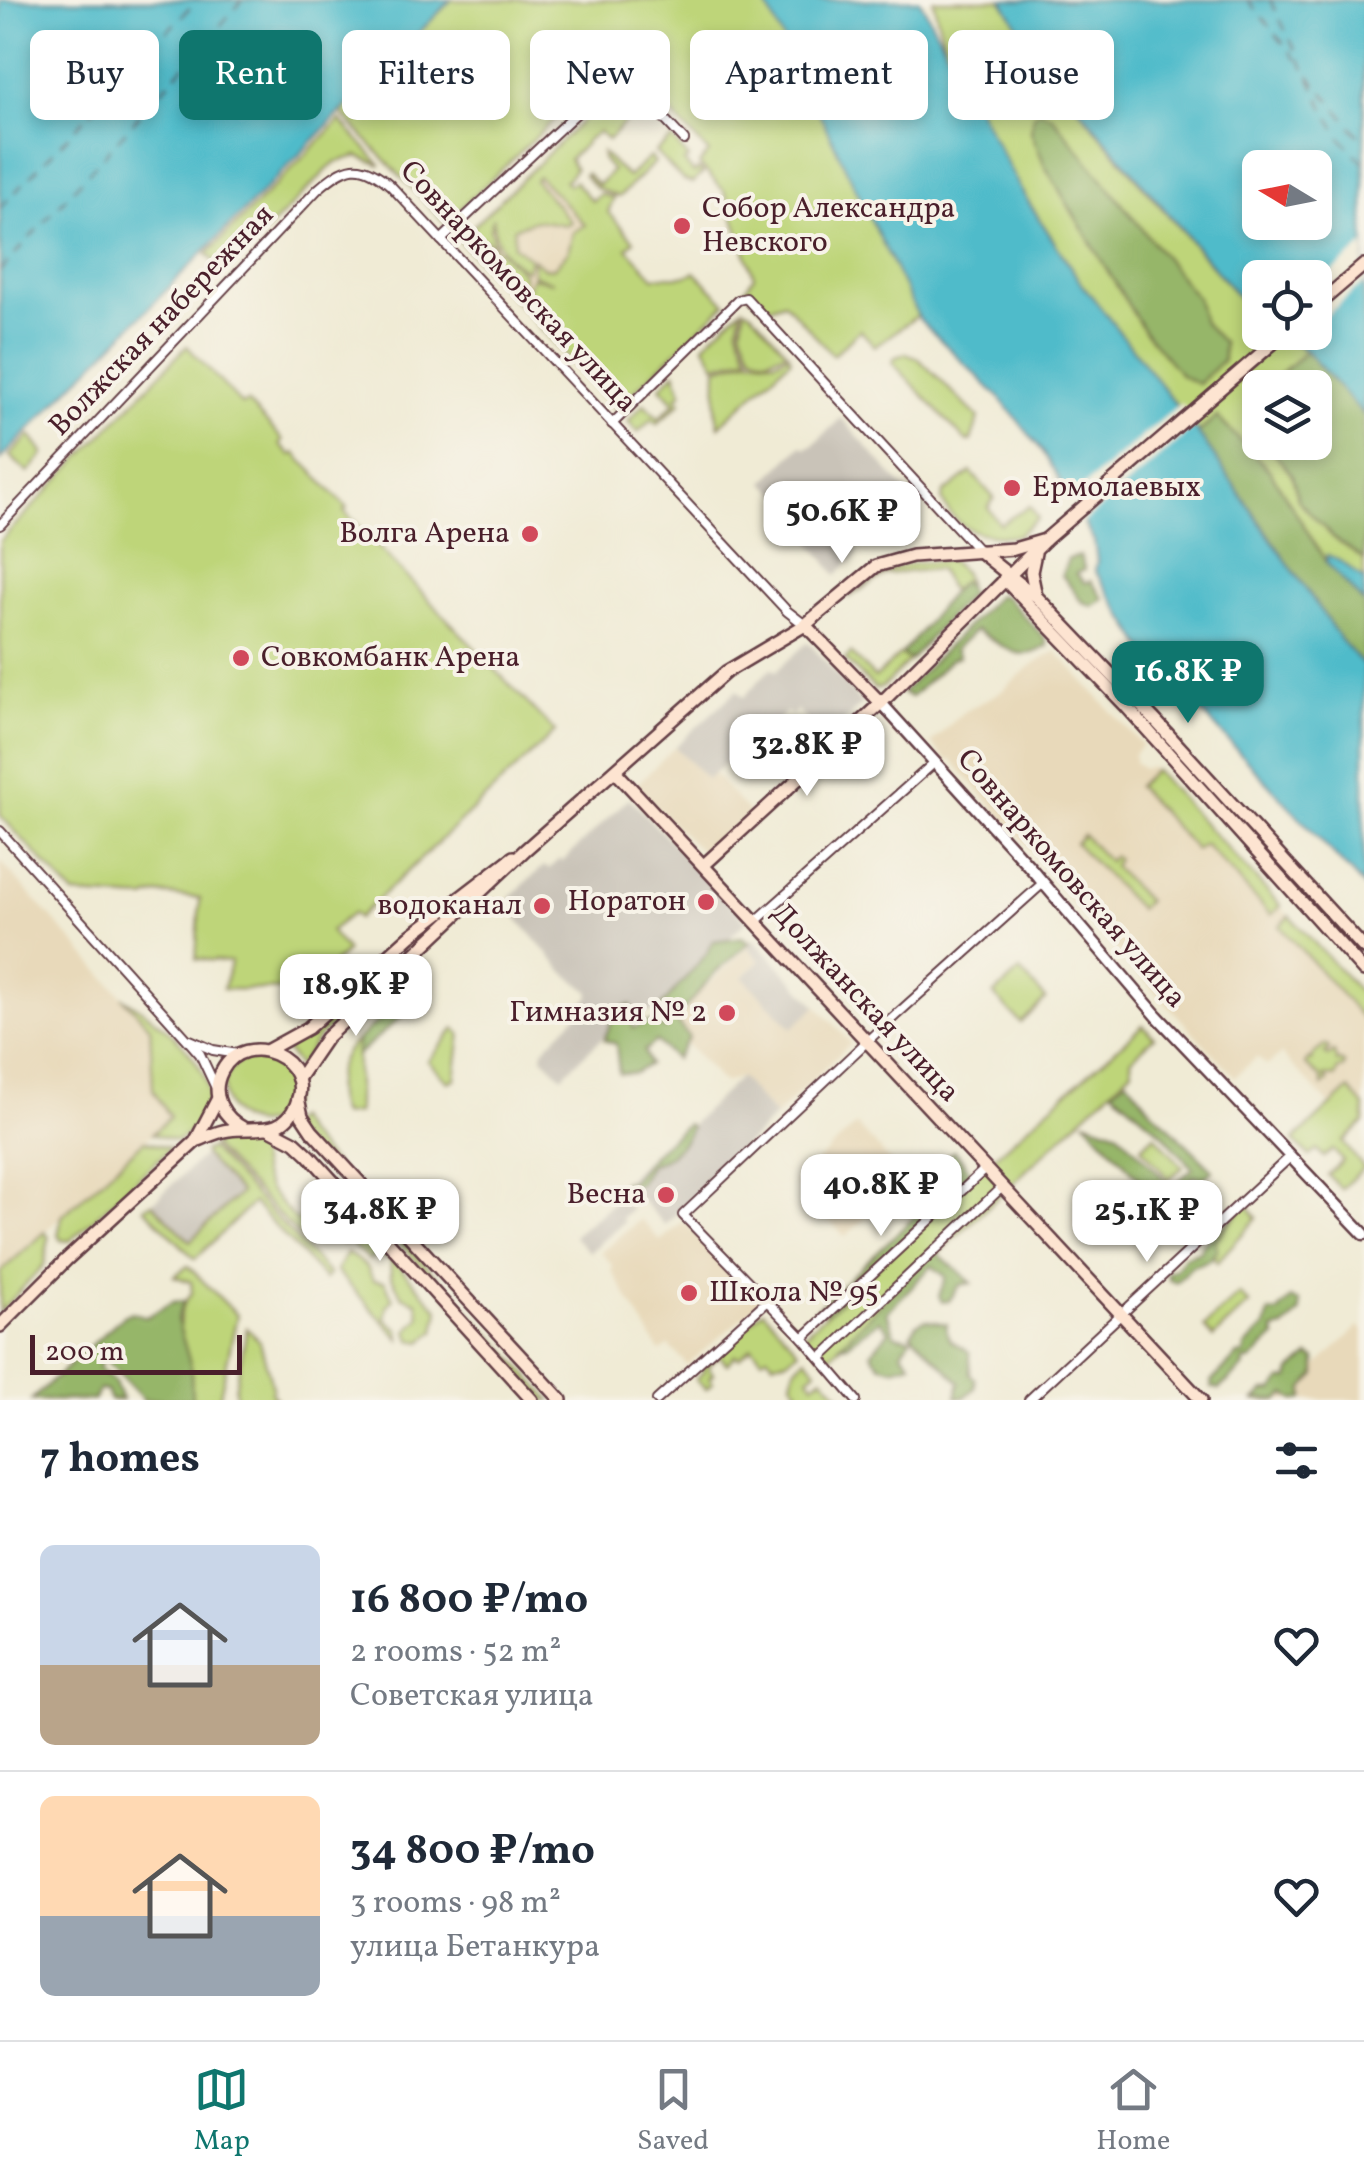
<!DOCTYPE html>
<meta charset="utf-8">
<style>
:root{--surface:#fff;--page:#f2f2f3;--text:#1f2937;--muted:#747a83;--line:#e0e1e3;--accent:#0f766e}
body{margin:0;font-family:Vollkorn,serif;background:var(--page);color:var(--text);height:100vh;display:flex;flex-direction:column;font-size:38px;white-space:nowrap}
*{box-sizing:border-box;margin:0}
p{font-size:32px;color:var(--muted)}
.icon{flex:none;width:55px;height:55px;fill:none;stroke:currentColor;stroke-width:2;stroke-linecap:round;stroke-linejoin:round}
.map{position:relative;height:1400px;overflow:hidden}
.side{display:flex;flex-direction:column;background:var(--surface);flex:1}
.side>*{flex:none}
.banner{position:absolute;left:30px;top:30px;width:1305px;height:90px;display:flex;gap:20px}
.needle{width:65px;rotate:280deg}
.fabs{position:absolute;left:1242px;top:150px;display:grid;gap:20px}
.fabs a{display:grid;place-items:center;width:90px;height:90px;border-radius:15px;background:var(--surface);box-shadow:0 5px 15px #0003;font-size:50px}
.scale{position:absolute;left:30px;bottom:25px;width:212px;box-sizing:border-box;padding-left:10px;border:5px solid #4a1f2b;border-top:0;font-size:28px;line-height:35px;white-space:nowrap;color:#4a1f2b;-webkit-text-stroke:8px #f7f3e8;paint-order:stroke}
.price{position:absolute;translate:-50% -85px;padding:0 22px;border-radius:20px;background:#fff;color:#222;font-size:32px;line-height:65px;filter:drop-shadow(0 2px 5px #0008)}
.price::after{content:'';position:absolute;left:50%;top:60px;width:30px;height:22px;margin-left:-15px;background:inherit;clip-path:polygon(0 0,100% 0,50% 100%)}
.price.selected{background:var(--accent);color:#fff}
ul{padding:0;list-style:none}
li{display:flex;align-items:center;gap:30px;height:250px;padding:0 40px}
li+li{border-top:2px solid var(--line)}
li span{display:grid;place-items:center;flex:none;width:280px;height:200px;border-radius:15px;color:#555}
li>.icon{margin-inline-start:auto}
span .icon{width:120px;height:120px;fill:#fffc;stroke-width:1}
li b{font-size:42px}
h2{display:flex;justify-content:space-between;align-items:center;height:120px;padding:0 40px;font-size:42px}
.pill{padding:0 35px;border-radius:15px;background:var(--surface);box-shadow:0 5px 15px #0003;font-size:35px;line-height:90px}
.pill.selected{background:var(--accent);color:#fff}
.tabs{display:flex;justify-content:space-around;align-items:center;height:140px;border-top:2px solid var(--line);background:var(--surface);font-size:28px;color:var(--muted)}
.tabs a{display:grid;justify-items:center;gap:5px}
.tabs .selected{color:var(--accent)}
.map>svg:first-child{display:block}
.built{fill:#e8d9ba}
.industrial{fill:#c9c3b8}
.green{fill:#bed579;stroke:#847a52;stroke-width:2.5;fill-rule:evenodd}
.forest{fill:#96b669;stroke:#706a4a;stroke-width:2.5}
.water{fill:#4fbbca;stroke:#4c6d7a;stroke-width:2.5;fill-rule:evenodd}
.pier{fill:#f0ebd5}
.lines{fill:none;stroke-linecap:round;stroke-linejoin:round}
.ferry{stroke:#4c5663;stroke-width:2.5;stroke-dasharray:12 10;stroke-linecap:butt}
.minor-casing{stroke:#633e44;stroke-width:12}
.tertiary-casing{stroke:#633e44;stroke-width:15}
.secondary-casing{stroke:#633e44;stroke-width:16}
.minor{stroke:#fff;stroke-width:8}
.tertiary{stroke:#fff;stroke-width:10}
.secondary{stroke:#fde4d1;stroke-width:11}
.poi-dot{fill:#d1495b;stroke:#f7f3e8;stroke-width:4}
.labels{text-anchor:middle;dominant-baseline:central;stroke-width:8;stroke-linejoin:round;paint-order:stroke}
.poi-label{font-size:30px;fill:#4a1f2b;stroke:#f7f3e8;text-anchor:end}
.street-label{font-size:30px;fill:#4a1f2b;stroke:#f7f3e8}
</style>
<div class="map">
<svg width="1364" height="1400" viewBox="0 0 1364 1400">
<rect width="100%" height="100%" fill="#f7f3e8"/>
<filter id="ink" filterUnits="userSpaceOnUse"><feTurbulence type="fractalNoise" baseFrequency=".01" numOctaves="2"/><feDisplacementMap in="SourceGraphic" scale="20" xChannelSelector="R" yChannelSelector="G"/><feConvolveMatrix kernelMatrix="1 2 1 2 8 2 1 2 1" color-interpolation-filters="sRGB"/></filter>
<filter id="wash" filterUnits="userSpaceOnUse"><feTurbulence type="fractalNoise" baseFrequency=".0048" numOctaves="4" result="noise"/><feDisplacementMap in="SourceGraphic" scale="40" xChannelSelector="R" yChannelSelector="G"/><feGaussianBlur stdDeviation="2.25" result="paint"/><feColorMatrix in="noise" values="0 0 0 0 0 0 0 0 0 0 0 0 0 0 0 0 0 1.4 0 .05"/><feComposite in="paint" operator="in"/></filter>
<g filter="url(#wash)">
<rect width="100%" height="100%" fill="#f0ebd5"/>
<!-- built -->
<g class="built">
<polygon points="538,176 598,240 533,302 470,238"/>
<polygon points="1056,651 1142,745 1134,754 1134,762 1142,769 1150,767 1154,770 1364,997 1364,1106 1349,1090 1331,1106 1281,1054 1267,1066 1257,1057 1235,1077 1070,900 1022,839 951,759 947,761 931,743 962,713 1002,691 1028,668"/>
<polygon points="675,747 706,778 713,773 750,814 706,851 700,850 635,786"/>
<polygon points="0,861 150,1027 151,1065 171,1117 0,1272"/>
<polygon points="748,947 760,961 743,976 792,1027 817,1006 851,1043 775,1116 740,1077 723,1083 667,1023"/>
<polygon points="856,1125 907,1179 845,1237 794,1183"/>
<polygon points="641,1219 660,1241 684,1221 758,1298 758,1304 687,1365 669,1345 660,1352 612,1271 613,1266 601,1252"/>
<polygon points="1359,1326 1364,1331 1364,1400 1281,1400"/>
</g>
<!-- industrial -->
<g class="industrial">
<polygon points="841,418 909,494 855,546 858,554 836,575 804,533 810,512 802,502 788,496 785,500 764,482 802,445 805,448 813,445"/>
<polygon points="808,642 862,704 825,739 797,710 791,715 787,711 730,768 725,763 707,779 675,747 737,690 744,697 771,668 776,671"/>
<polygon points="629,798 746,921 655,1011 623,1018 562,1076 542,1057 543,1050 582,1010 580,1005 590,997 589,991 565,973 515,916 520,911 509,898 544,866 549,869 559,859 562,862"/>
<polygon points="754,939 817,1006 792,1028 743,977 760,961 748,947"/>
<polygon points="740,1077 775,1116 665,1225 624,1182 663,1142 669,1146"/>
<polygon points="204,1155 240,1193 190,1241 152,1203"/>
<polygon points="617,1199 632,1208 621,1218 624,1222 589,1252 573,1236"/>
</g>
<!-- green -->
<g class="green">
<polygon points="451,0 765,0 920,314 875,346 860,330 833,355 784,302 764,309 745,290 754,276 725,192 699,164 709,153 624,64 611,66 445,223 340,112"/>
<path d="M933,0H1002C1073,110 1161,207 1247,307L1260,317V332L1281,333L1306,351L1265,387L1260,388V392L1248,402C1258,416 1253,430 1260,442L1266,443L1292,475L1298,500L1334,538L1364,560V580L1342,562L1327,556L1326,562L1270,471L1217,417L1198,433L1079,280L1022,192L946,52ZM1046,168L1197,298L1203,322L1223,343V360L1182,376L1144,331Z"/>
<path d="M618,86H623L640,104L639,108L608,140L599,132L585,141L586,143L569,159L575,169L565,181L569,185L574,181L592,201L600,194L614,198L608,212L634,241L627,248L654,277C669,274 681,280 695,272L726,303L616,409L459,240ZM538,176L585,225L573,232L568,252L553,268H544L533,259V275L553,282L532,277L525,293L523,273L499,250L470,238H481L495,245L490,229L493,217C492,240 507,262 527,270L530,258L514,246V228L535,220L566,225L571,222L535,180Z"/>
<polygon points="340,120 381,165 358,156 335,162 229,268 219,266 207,254"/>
<polygon points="672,139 689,158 684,162 694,173 699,169 703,173 693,183 683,180 655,152"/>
<polygon points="602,153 628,177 650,157 655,162 619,197 596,188 584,175 586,173 598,185 612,171 602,159"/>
<polygon points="742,308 738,329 749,356 716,365 704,344"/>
<polygon points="745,308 751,311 787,352 766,359 752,354 741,329"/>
<polygon points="187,346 242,405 247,402 283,440 280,444 291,455 295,453 347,508 344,511 555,732 358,918 353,913 330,931 347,951 313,983 300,982 297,990 223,989 231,962 196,959 200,898 157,894 145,899 74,895 0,815 0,541"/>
<polygon points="906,353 918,358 979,418 971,441 966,441 893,363 894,358"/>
<polygon points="789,354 791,359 719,426 716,413 717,368 751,358 775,361"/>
<polygon points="675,372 682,393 677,397 681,402 657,424 652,419 638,432 628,421 644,404 659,418 675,403 661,387"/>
<polygon points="30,435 44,454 28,473 10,456"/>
<path d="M971,472L994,498L988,508L1000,524L1030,506L1038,518L1016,536C983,537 957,532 942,500L944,493Z"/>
<path d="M950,560L964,573L967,584L962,581L951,591L938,569L886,574L848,598C884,566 903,563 950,560Z"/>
<polygon points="851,653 875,678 900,654 910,660 883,687 875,689 845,660"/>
<polygon points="1154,770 1281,906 1271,915 1204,844 1196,850 1137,786"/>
<polygon points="1083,835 1108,861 1113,856 1117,859 1113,866 1147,901 1139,909 1075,843"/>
<polygon points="1290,916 1364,997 1364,1020 1280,926"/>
<polygon points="1020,971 1046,999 1021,1023 994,995"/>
<polygon points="378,972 376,982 317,1039 299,1067 285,1049 311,1033"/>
<path d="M122,997C169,1025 255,1095 177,1141L152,1134L170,1117L153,1090L150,1027Z"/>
<polygon points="1143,1025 1154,1037 1131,1059 1132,1070 826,1360 803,1335 988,1162"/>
<polygon points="455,1029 461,1034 455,1079 448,1082 428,1061"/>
<path d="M357,1040V1113L341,1115C330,1091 336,1056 357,1040Z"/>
<polygon points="1325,1045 1329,1048 1325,1054 1328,1056 1334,1052 1337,1062 1341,1061 1345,1064 1343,1068 1338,1069 1335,1077 1324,1076 1328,1081 1323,1086 1321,1078 1305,1064 1309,1059 1312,1061 1314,1054"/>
<circle cx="258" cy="1090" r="34"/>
<polygon points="1349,1089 1364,1106 1364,1123 1343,1142 1364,1168 1341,1189 1328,1175 1343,1161 1333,1150 1324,1157 1317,1150 1309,1156 1294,1140"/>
<polygon points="295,1118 305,1133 377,1211 372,1215 287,1127"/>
<polygon points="1155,1135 1183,1167 1169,1179 1141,1147"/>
<polygon points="242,1138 256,1141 262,1175 269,1190 294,1218 308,1226 350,1223 356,1229 347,1244 339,1243 338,1237 332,1235 324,1242 302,1239 212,1146 219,1141"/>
<polygon points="144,1141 171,1148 70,1241 61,1240 58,1235 62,1216"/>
<polygon points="211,1149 329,1274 325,1279 253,1203 195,1259 144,1208 152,1203 190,1241 240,1193 204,1155 204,1151"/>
<polygon points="1247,1204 1257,1218 1217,1262 1213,1257 1217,1250 1215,1240"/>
<polygon points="380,1215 551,1400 543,1400 376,1218"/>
<polygon points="361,1231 389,1255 439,1310 435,1331 422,1342 411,1340 408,1331 420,1317 417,1302 402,1296 391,1276 390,1260 379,1255 369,1260 352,1245"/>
<polygon points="45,1232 49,1238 44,1265 0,1312 0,1272"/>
<polygon points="347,1252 367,1267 373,1280 385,1282 393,1299 388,1304 385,1318 399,1330 400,1339 336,1271"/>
<path d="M188,1266L237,1315L219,1400H192C191,1364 164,1322 192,1293L191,1282L174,1276Z"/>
<polygon points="1239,1294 1249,1304 1213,1338 1204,1327"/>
<polygon points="763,1310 799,1350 787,1360 773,1362 767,1355 762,1358 752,1347 739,1358 735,1355 727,1364 719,1355 708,1366 713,1374 709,1378 713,1383 706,1389 696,1379 704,1371 701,1367"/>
<polygon points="247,1328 260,1342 273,1389 271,1392 277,1400 237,1400 235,1389"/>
<polygon points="806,1357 817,1370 809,1377 814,1384 823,1377 839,1394 833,1400 799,1400 793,1394 798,1389 792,1382 795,1368"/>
</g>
<!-- forest -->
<g class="forest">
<polygon points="1040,110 1052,116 1197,298 1203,322 1223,343 1223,360 1198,384 1182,376 1144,331 1046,168 1031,132 1033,115"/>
<polygon points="1306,351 1364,415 1364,560 1334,538 1298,500 1292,475 1266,443 1315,442 1315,388 1265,388"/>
<polygon points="1217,417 1270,471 1326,562 1364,603 1364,666 1341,640 1198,433"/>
<polygon points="1080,556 1085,570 1076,573 1085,583 1091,581 1104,599 1092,606 1081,601 1062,575 1068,559"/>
<path d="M963,581L970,593L910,660L901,654C924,631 939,602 963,581Z"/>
<path d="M998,595L1005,597L1045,638L1047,646C1017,666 1002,643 975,630L955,649L959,657L951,659L911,697L902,693Z"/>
<polygon points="742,937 750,942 714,974 675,1020 689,1037 675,1059 656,1041 644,1051 649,1064 635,1073 619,1073 616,1044 604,1040 617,1008 631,1005 633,1028 649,1022 666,1029 659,1009 708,952 713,941"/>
<polygon points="407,994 415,1005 356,1056 357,1040"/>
<polygon points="1127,1079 1151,1109 1213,1170 1203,1179 1194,1176 1174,1196 1169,1211 1085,1120 1119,1132 1172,1187 1193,1168 1160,1131 1112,1090"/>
<path d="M687,1124L691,1127C686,1144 667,1161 650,1164L639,1184L625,1187L622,1191L618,1189L622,1182L630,1181L655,1152Z"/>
<polygon points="955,1151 973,1175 829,1312 815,1310 957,1177 938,1161"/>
<polygon points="1245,1205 1215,1240 1217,1250 1210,1260 1192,1266 1176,1282 1169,1280 1167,1273 1176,1269 1184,1257 1200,1251 1202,1245"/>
<polygon points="934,1250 972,1283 960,1285 949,1301 942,1302 939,1296 946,1277 932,1266 887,1312 895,1335 911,1338 902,1352 911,1363 893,1368 880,1365 871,1353 889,1331 880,1320 847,1344 840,1345"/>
<polygon points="1291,1299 1299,1302 1300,1312 1284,1328 1274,1330 1275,1337 1250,1361 1244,1361 1244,1367 1219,1389 1212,1387 1211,1382 1238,1355 1244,1354 1245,1347 1265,1327 1269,1313 1277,1313"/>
<polygon points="184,1301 177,1319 191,1367 192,1400 144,1400 103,1357 99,1368 115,1382 122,1400 110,1400 106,1391 99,1390 95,1400 31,1400 123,1316 131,1312 147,1317 172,1302"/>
<path d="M925,1320L947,1324C944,1345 959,1342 970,1353V1374L975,1379V1388L965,1397H956L960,1382L911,1334L917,1324Z"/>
<polygon points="1309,1356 1316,1359 1316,1375 1304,1388 1304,1399 1295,1400 1286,1394 1279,1400 1255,1400 1265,1391 1273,1391 1282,1380 1289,1379 1291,1371"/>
</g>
<!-- water -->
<g class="water">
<polygon points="0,0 451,0 0,460"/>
<polygon points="764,0 920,0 1022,192 1079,280 1198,433 1341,640 1364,666 1364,887 1147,653 1095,571 1097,561 1094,541 1044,453 1000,398 920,320"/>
<path d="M1002,0H1364V415L1306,351L1281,333L1315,332V278H1260V317L1247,307L1044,66ZM1260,168H1315V222H1260Z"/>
<polygon points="1327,555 1342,562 1364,580 1364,603 1326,562"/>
</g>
<!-- pier -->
<g class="pier">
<polygon points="1364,245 1364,283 1315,325 1315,287"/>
<polygon points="1181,403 1198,424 1080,525 1066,501"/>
</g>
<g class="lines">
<!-- ferry -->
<g class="ferry">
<polyline points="1248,0 1301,65"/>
<polyline points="1270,0 1339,136 1364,163"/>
<polyline points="1309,75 1364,142"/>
<polyline points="0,208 197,0"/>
<polyline points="0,271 243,0"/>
</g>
</g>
</g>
<g filter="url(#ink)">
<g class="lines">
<!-- minor casing -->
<g class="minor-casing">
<g id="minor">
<polyline points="441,240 615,77 620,75 630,82 684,140"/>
<polyline points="612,424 738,300 746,298 979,551"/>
<path d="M0,525L318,189C346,165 360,158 390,185L787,611L805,625"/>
<polyline points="0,831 186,1038 200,1054 216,1088"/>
<polyline points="755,922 935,762"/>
<polyline points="190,1040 213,1050 238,1054"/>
<polyline points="803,1338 985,1169"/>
<polyline points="821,1358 1002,1187"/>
<polyline points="657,1400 767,1301"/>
<polyline points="856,1400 803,1338 683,1215 877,1032 1042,884"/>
<polyline points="1029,1400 1291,1156"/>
</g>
</g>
<!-- tertiary casing -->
<g class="tertiary-casing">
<polyline id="tertiary" points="881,703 1028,865 1157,1016 1364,1234"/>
</g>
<!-- secondary casing -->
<g class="secondary-casing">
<g id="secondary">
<polyline points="1315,307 1364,265"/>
<polyline points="979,551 1034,595"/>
<polyline points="1035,553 1031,572 1036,596 1153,718 1364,948"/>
<polyline points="1004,579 1125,705 1364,971"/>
<polyline points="805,625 881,703"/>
<polyline points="615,771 1201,1400"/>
<polyline points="704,865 881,703 1045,540 1286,332"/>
<polyline points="268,1050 308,1028 410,936 513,857"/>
<polyline points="298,1079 326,1038 525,850 726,672 805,625 876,566 912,556 1014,549 1045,540"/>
<polyline points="298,1098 302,1116 312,1131 561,1400"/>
<polyline points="270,1129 295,1142 309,1155 532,1400"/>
<path d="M199,1140C209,1136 218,1131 229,1130C255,1126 282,1137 296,1105C316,1059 245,1027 222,1071C209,1096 224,1118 245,1129"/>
<polyline points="0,1326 66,1260 195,1142 218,1098"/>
</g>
</g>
<!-- minor -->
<use href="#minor" class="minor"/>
<!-- tertiary -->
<use href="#tertiary" class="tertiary"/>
<!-- secondary -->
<use href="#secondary" class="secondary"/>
</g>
</g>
<!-- markers -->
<g class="poi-dot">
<circle cx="682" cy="226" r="10"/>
<circle cx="1012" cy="488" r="10"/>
<circle cx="530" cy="534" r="10"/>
<circle cx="241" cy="658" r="10"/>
<circle cx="706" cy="902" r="10"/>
<circle cx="542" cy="906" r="10"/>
<circle cx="727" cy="1013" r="10"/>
<circle cx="666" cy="1195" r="10"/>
<circle cx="689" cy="1293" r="10"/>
</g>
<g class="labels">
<!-- poi labels -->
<g class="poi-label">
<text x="702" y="209" text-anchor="start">Собор Александра<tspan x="702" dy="34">Невского</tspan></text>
<text x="1032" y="488" text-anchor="start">Ермолаевых</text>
<text x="510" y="534">Волга Арена</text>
<text x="261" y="658" text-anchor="start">Совкомбанк Арена</text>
<text x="686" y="902">Норатон</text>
<text x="522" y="906">водоканал</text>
<text x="707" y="1013">Гимназия № 2</text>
<text x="646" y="1195">Весна</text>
<text x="709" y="1293" text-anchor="start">Школа № 95</text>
</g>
<!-- street labels -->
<g class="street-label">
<text transform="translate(518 287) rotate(47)">Совнаркомовская улица</text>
<text transform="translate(162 321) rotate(-46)">Волжская набережная</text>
<text transform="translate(1071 879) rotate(49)">Совнаркомовская улица</text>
<text transform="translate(865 1003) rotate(47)">Должанская улица</text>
</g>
</g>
</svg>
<div class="fabs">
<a><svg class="needle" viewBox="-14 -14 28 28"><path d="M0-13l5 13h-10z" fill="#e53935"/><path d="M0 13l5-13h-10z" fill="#747a83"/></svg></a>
<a><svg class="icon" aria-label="locate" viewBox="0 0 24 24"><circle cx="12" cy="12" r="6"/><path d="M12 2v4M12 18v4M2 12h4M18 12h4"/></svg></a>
<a><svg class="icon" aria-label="layers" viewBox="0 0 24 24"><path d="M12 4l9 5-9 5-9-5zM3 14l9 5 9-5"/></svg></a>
</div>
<div class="scale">200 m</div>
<b class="price" style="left:842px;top:566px">50.6K ₽</b>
<b class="price selected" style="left:1188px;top:726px">16.8K ₽</b>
<b class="price" style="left:807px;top:799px">32.8K ₽</b>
<b class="price" style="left:356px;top:1039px">18.9K ₽</b>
<b class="price" style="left:881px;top:1239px">40.8K ₽</b>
<b class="price" style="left:380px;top:1264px">34.8K ₽</b>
<b class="price" style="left:1147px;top:1265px">25.1K ₽</b>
<div class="banner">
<a class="pill">Buy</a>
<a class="pill selected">Rent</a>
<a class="pill">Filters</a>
<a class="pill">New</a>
<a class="pill">Apartment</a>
<a class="pill">House</a>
</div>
</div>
<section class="side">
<h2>7 homes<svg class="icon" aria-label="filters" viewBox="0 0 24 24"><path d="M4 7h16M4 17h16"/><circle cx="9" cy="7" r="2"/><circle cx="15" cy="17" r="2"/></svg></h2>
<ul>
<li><span style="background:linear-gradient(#c9d6e8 60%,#b9a48a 0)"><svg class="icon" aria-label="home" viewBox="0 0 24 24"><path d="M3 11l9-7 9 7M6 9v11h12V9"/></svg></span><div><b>16 800 ₽/mo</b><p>2 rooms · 52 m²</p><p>Советская улица</p></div><svg class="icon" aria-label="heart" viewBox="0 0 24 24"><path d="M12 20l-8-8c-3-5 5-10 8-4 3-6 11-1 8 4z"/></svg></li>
<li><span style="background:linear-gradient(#ffd9b3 60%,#9aa5b1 0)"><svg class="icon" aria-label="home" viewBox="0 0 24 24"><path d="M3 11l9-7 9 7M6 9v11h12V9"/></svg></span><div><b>34 800 ₽/mo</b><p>3 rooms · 98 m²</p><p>улица Бетанкура</p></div><svg class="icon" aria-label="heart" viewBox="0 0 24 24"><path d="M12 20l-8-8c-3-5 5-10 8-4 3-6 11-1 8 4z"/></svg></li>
</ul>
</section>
<nav class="tabs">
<a class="selected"><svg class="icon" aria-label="map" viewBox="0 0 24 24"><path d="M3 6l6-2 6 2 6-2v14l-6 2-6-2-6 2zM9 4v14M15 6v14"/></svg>Map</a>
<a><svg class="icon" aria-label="saved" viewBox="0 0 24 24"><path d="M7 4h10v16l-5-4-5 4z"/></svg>Saved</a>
<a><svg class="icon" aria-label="home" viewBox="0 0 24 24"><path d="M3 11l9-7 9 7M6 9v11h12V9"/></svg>Home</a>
</nav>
